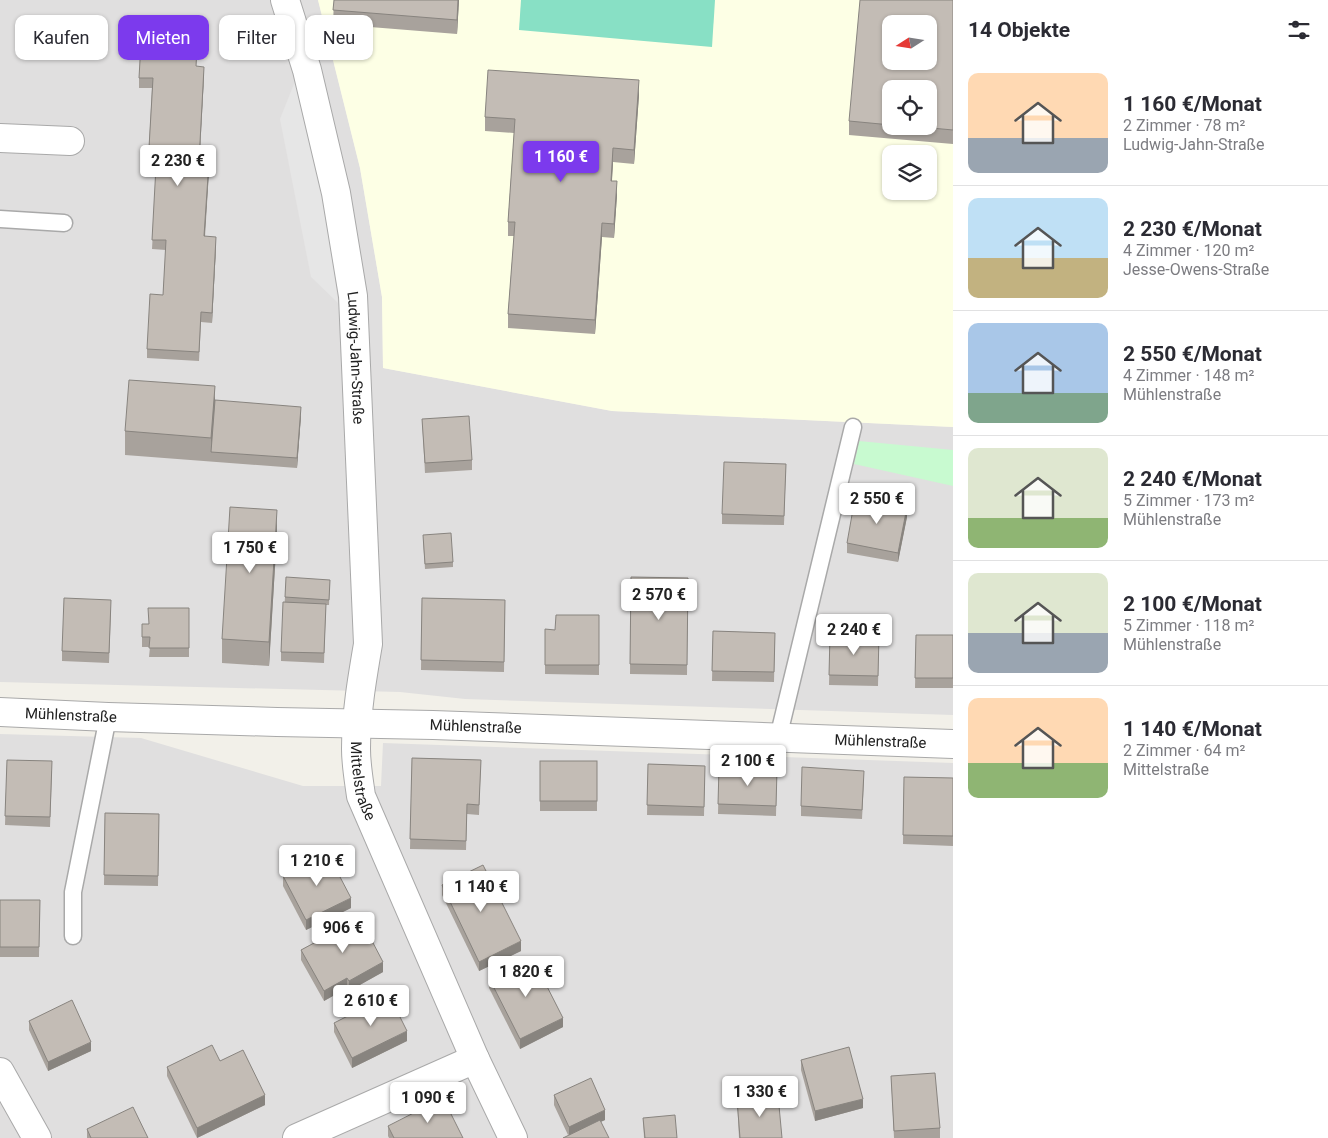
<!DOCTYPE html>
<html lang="de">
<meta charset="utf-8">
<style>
:root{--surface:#fff;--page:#f7f7f7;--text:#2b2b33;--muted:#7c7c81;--line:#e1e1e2;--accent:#7c3aed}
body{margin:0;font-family:Roboto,sans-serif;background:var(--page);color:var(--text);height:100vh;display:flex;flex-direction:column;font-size:19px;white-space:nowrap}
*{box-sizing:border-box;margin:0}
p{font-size:16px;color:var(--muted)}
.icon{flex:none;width:28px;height:28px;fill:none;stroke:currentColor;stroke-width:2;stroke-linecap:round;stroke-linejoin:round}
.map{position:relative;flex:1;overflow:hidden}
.side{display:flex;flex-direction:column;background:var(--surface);width:375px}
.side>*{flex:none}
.hud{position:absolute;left:15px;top:15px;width:475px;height:45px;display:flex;gap:10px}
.needle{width:32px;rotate:258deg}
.buttons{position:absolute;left:882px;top:15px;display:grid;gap:10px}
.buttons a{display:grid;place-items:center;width:55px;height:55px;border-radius:10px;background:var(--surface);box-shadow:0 1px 4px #0004;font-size:25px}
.price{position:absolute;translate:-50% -42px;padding:0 11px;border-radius:5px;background:#fff;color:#222;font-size:16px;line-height:32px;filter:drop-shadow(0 1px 2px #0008)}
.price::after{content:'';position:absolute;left:50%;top:30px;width:15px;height:11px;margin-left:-8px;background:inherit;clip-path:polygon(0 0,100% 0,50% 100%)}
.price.on{background:var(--accent);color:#fff}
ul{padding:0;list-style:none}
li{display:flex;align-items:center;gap:15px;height:125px;padding:0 15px}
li+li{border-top:1px solid var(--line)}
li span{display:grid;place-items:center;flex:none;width:140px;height:100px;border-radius:10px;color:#555}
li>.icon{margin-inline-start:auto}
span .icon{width:60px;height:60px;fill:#fffc;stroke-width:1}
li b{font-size:21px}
h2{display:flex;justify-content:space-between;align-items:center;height:60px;padding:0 15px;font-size:21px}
.tag{padding:0 18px;border-radius:10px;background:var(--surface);box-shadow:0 1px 4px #0004;font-size:18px;line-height:45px}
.tag.on{background:var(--accent);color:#fff}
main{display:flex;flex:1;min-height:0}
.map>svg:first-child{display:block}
.residential{fill:#e0dfdf}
.education{fill:#fdffe5;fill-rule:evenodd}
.park{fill:#c8fad0}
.pitch{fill:#88e0c5}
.parking{fill:#e6e6e6}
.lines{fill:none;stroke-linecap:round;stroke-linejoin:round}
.service-casing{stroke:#a9a9a9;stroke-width:19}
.minor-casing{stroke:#a9a9a9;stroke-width:30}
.tertiary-casing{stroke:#a9a9a9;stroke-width:30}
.service{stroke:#fff;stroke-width:16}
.minor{stroke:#fff;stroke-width:28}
.tertiary{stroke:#fff;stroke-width:28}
.wall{fill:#a8a29c;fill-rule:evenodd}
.shaded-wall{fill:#88847f}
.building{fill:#c3bcb5;stroke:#88847f;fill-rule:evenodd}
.labels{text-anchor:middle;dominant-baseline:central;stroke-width:5;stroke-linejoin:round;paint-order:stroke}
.street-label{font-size:15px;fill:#222;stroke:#fff}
</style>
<main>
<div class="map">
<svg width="953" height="1138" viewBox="0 0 953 1138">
<rect width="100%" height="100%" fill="#f2f0e9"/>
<!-- residential -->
<g class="residential">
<polygon points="0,0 318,0 360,168 382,297 383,368 612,411 953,427 953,715 465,699 400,692 0,682"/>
<polygon points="0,734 141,738 303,786 381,786 383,743 953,763 953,1138 0,1138"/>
</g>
<!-- education -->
<path class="education" d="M318,0H953V427L612,411L383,368L382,297L360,168ZM891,24H929V61H891ZM891,89H929V126H891ZM891,154H929V191H891Z"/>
<!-- park -->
<polygon class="park" points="859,441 953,450 953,486 854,464"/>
<!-- pitch -->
<polygon class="pitch" points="521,0 715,0 712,47 519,30"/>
<!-- parking -->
<polygon class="parking" points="296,79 324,190 338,303 311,277 280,119"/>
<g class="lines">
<!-- service casing -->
<g class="service-casing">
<g id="service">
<polyline points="0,219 64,223"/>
<polyline points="778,738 853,427"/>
<polyline points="73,936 73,892 108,717"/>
</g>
</g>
<!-- minor casing -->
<g class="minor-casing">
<g id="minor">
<path id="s1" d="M285,0L307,70L336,193L353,296L368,644C362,679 356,714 356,749C356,765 359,781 361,796L475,1059L513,1138"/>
<polyline points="0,138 70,141"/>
<polyline points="0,1072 37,1138"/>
<polyline points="297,1138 475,1059"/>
</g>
</g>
<!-- tertiary casing -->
<g class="tertiary-casing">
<g id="tertiary">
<path id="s2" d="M0,712L108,717L277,722L433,725L953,744"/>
</g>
</g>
<!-- service -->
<use href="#service" class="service"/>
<!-- minor -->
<use href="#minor" class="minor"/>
<!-- tertiary -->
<use href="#tertiary" class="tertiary"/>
</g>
<!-- wall -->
<g class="wall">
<polygon points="334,0 459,0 457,34 333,24"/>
<path d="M953,0V144L849,135V121ZM891,89L929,126H891Z"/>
<polygon points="198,38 196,66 204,76 199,161 209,171 205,237 216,247 212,323 201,322 199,361 147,358 147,349 163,295 166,250 152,249 156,175 148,175 148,165 152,88 139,88 139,78"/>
<polygon points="639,95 634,164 613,162 612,181 617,195 614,238 602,237 595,334 508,328 508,314 514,236 508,236 508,222 514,133 485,131 485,117"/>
<polygon points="215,400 301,416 297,468 125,455 125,431"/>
<polygon points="422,419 472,460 472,470 425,473"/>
<polygon points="786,464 784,525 722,524 722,514"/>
<polygon points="907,517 898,562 847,553 847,543"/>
<polygon points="277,534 269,666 222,663 222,639"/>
<polygon points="423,540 453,562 453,567 425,569"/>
<polygon points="631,577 688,578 687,675 630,674"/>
<polygon points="330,580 329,605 326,605 324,663 281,661 281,652 285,597"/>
<polygon points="422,598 505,600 504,672 421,670"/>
<polygon points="189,608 189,657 149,657 150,647 142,647 142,624 148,624"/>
<polygon points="111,610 109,663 62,661 62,651"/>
<polygon points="599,615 599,675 545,674 545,629 555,630"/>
<polygon points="713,631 775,633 774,682 712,681"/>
<polygon points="830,635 879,636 878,686 829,685"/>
<polygon points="916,635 953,635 953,688 915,688"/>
<polygon points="412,758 481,760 479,815 467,814 466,850 410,849"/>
<polygon points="7,760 52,771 50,827 5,825"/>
<rect x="540" y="761" width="57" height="50"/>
<polygon points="648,764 705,766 704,816 647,815"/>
<polygon points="719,768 777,770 776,816 718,814"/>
<polygon points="904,777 953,778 953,846 903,844"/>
<polygon points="864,780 862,819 801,816 801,806"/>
<polygon points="105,813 159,814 158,886 104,885"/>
<polygon points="283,876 351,908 306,930 283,886"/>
<polygon points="442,885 521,951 479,971 442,895"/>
<polygon points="0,900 40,900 39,957 0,957"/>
<polygon points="325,935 383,972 349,991 347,988 324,1001 301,960 301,950 325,937"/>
<polygon points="489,978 563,1027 520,1049 489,988"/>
<polygon points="29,1021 91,1051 48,1071 29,1030"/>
<polygon points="334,1023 407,1041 352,1068 334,1032"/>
<polygon points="801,1060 863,1108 815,1121 801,1070"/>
<polygon points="220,1061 265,1105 197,1138 167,1076 167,1067"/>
<polygon points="891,1076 940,1128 940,1138 894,1138"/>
<polygon points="554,1095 605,1120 568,1135 554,1105"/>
<polygon points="737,1099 782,1138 739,1138"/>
<polygon points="643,1118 677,1138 644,1138"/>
<polygon points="388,1126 463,1138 389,1138 388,1136"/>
<polygon points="87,1129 148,1138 87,1138"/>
</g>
<!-- shaded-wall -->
<g class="shaded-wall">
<polygon points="458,0 459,0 457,34 457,20"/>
<polygon points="204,67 204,76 199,171 199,161"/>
<polygon points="639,80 639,95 634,164 634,150"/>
<polygon points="613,148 613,162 611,195 611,181"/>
<polygon points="209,161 209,171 204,246 204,236"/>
<polygon points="617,181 617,195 614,238 614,224"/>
<polygon points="602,223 602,237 595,334 595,320"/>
<polygon points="216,237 216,247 212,323 212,313"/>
<polygon points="215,386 215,410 211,452 211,438"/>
<polygon points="301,407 301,416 297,468 297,458"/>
<polygon points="907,507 907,517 898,562 898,553"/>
<polygon points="277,510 277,534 269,666 269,642"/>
<polygon points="351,898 351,908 306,930 306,920"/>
<polygon points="521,941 521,951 479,971 479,962"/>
<polygon points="383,962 383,972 349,991 349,981"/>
<polygon points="347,978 347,988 324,1001 324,991"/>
<polygon points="563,1018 563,1027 520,1049 520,1039"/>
<polygon points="407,1031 407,1041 352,1068 352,1058"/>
<polygon points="91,1042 91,1051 48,1071 48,1062"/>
<polygon points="265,1095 265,1105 197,1138 197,1128"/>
<polygon points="863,1099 863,1108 815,1121 815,1111"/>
<polygon points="605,1110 605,1120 569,1136 569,1127"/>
</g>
<!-- building -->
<g class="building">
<polygon points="334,0 458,0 457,20 333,10"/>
<path d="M860,0H953V130L910,126H929V89H891V125L849,121ZM891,24H929V61H891Z"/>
<polygon points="142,25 198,28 196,66 204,67 199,161 209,161 204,236 216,237 212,313 201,312 199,352 147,349 150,294 163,295 166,240 152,240 156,166 148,165 153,78 139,78"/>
<polygon points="488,70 639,80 634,150 613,148 611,181 617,181 614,224 602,223 595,320 508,314 515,222 508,222 515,119 485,117"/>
<polygon points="129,380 215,386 211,438 125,431"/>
<polygon points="215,400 301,407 297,458 211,452"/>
<polygon points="469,416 472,460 425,463 422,419"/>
<polygon points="724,462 786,464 784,516 722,514"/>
<polygon points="855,498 907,507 898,553 847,543"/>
<polygon points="230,507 277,510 269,642 222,639"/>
<polygon points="451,533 453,562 425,564 423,535"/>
<polygon points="286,577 330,580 329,600 285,597"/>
<polygon points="631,577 688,578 687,665 630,664"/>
<polygon points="64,598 111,600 109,653 62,651"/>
<polygon points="422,598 505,600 504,662 421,660"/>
<polygon points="283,602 326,604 324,653 281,652"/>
<polygon points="148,608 189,608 189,648 149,648 150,637 142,637 142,624 149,624"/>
<polygon points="556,615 599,615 599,665 545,665 545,629 555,630"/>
<polygon points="713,631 775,633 774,672 712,671"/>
<polygon points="830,635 879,636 878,676 829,675"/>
<polygon points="916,635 953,635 953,678 915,678"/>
<polygon points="412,758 481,760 479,805 467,804 466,841 410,839"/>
<polygon points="7,760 52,761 50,817 5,816"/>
<rect x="540" y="761" width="57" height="40"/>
<polygon points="648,764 705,766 704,807 647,805"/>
<polygon points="802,767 864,771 862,810 801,806"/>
<polygon points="719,768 777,770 776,806 718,804"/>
<polygon points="904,777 953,778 953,836 903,835"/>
<polygon points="105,813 159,814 158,876 104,875"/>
<polygon points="328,854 351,898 306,920 283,876"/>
<polygon points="483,865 521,941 479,962 442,885"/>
<polygon points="0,900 40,900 39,947 0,947"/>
<polygon points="359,916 383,962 349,981 347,978 324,991 301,950 327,936 325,935"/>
<polygon points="532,957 563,1018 520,1039 489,978"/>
<polygon points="389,995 407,1031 352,1058 334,1023"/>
<polygon points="72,1000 91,1042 48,1062 29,1021"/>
<polygon points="212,1045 220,1061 243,1050 265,1095 197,1128 167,1067"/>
<polygon points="849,1047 863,1099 815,1111 801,1060"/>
<polygon points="935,1073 940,1128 894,1131 891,1076"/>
<polygon points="591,1078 605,1110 569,1127 554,1095"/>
<polygon points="778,1095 782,1138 740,1138 737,1099"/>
<polygon points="443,1098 463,1138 394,1138 388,1126"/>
<polygon points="133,1107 148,1138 91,1138 87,1129"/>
<polygon points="675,1115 677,1138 645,1138 643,1118"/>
<polygon points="600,1120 609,1138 563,1138"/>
</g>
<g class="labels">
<!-- street labels -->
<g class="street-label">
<text stroke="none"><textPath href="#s1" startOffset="366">Ludwig-Jahn-Straße</textPath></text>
<text stroke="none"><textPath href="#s2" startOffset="71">Mühlenstraße</textPath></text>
<text stroke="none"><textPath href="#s2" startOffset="476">Mühlenstraße</textPath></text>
<text stroke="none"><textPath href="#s2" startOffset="881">Mühlenstraße</textPath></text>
<text stroke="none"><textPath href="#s1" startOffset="791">Mittelstraße</textPath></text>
</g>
</g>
</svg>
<div class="buttons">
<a><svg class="needle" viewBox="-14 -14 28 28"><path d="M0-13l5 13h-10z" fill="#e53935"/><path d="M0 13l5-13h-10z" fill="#7c7c81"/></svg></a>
<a><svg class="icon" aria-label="locate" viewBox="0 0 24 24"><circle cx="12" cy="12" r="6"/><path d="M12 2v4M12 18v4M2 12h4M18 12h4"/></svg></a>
<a><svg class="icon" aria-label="layers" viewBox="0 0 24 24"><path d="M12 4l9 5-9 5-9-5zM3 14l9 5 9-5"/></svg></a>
</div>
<b class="price on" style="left:561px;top:183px">1 160 €</b>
<b class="price" style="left:178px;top:187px">2 230 €</b>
<b class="price" style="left:877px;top:525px">2 550 €</b>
<b class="price" style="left:250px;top:574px">1 750 €</b>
<b class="price" style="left:659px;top:621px">2 570 €</b>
<b class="price" style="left:854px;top:656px">2 240 €</b>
<b class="price" style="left:748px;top:787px">2 100 €</b>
<b class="price" style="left:317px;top:887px">1 210 €</b>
<b class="price" style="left:481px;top:913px">1 140 €</b>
<b class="price" style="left:343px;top:954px">906 €</b>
<b class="price" style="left:526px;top:998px">1 820 €</b>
<b class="price" style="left:371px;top:1027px">2 610 €</b>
<b class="price" style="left:760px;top:1118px">1 330 €</b>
<b class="price" style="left:428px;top:1124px">1 090 €</b>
<div class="hud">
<a class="tag">Kaufen</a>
<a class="tag on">Mieten</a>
<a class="tag">Filter</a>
<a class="tag">Neu</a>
</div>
</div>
<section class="side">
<h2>14 Objekte<svg class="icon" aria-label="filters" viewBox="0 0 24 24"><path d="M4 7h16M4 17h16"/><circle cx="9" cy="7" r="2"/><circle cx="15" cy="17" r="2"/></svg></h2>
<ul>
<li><span style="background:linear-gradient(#ffd9b3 65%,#9aa5b1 0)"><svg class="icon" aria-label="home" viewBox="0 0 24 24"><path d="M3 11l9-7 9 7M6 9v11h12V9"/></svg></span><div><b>1 160 €/Monat</b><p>2 Zimmer · 78 m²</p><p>Ludwig-Jahn-Straße</p></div></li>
<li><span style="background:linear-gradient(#bfe0f5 60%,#c2b280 0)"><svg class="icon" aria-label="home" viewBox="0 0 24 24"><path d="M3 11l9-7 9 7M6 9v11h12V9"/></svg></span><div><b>2 230 €/Monat</b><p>4 Zimmer · 120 m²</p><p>Jesse-Owens-Straße</p></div></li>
<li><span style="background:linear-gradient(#a9c7e8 70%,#7fa58c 0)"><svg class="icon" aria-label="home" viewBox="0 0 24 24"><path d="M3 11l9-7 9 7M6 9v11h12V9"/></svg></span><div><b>2 550 €/Monat</b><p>4 Zimmer · 148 m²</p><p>Mühlenstraße</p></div></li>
<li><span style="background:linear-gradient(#dfe7d0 70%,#8fb573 0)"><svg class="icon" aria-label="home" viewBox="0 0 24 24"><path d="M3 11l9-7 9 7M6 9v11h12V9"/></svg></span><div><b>2 240 €/Monat</b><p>5 Zimmer · 173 m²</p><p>Mühlenstraße</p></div></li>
<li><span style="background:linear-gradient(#dfe7d0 60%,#9aa5b1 0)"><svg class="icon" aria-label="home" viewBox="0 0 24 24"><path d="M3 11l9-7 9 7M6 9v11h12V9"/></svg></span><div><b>2 100 €/Monat</b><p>5 Zimmer · 118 m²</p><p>Mühlenstraße</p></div></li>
<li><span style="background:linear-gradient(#ffd9b3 65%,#8fb573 0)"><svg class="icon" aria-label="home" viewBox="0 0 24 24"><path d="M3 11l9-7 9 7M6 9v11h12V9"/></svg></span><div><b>1 140 €/Monat</b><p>2 Zimmer · 64 m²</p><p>Mittelstraße</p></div></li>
</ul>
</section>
</main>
